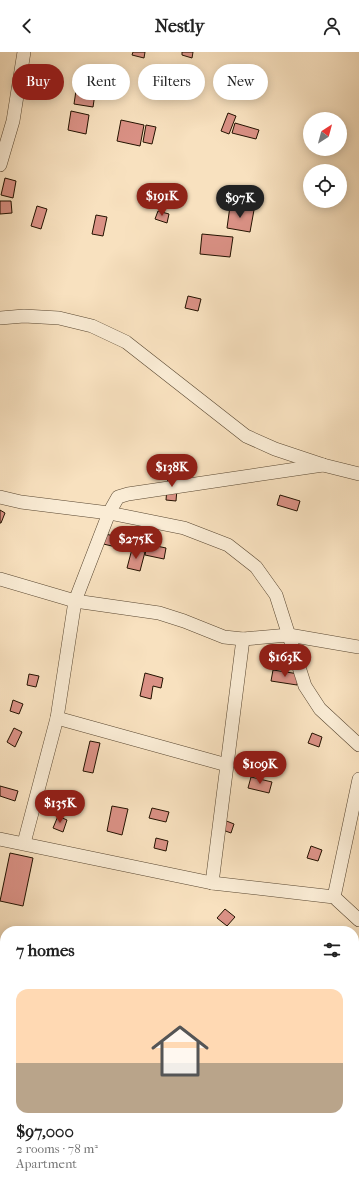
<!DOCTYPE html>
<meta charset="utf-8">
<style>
:root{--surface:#fff;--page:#f2f2f2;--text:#222;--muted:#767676;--line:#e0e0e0;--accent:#8f2418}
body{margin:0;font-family:"IM FELL French Canon",serif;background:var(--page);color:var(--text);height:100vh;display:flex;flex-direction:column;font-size:15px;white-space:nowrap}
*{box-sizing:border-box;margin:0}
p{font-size:13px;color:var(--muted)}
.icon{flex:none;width:22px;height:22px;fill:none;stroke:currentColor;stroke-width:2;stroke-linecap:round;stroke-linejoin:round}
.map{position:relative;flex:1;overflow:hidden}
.drawer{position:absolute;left:0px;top:874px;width:359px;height:268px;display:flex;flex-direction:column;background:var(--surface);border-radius:16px 16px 0 0;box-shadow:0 2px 10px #0003}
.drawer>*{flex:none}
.top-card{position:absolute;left:12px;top:12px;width:335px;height:36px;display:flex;gap:8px}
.needle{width:26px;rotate:36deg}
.fabs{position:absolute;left:303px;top:60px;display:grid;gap:8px}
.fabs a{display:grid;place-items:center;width:44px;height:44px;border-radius:50%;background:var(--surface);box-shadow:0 2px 10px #0003;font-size:20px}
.price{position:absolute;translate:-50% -34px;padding:0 9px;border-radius:14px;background:var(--accent);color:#fff;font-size:13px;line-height:26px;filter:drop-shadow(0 1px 2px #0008)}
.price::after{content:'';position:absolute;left:50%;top:24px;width:12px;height:9px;margin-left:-6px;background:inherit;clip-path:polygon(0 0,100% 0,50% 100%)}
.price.active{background:#222;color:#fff}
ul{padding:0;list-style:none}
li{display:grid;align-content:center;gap:8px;height:212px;padding:0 16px}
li+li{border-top:1px solid var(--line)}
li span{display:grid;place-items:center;height:124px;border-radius:12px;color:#555}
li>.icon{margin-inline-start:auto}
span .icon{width:72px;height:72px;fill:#fffc;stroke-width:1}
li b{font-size:17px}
h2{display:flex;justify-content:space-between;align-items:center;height:48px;padding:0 16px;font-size:17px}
.tag{padding:0 14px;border-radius:18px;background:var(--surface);box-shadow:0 2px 10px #0003;font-size:14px;line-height:36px}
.tag.active{background:var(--accent);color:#fff}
header{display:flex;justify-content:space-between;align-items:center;height:52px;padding:0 16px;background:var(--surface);font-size:18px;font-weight:700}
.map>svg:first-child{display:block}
.building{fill:#da9185;stroke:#231200}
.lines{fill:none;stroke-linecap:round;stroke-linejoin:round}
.minor-casing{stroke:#584630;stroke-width:14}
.minor{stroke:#faecd5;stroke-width:13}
</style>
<header><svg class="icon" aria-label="back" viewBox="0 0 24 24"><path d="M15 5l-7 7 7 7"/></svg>Nestly<svg class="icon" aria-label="person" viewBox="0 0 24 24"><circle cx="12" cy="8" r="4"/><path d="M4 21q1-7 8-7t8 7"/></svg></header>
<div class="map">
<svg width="359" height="1142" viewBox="0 0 359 1142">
<rect width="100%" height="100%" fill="#f8e1bf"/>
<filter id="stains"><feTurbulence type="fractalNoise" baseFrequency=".005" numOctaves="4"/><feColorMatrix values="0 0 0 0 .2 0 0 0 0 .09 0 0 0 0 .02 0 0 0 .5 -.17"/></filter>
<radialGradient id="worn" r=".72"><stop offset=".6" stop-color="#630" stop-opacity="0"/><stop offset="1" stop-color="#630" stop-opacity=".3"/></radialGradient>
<!-- building -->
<g class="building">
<polygon points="133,0 145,0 144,6 132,3"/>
<polygon points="182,0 193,0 192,6 182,3"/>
<polygon points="77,32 96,35 93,55 74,52"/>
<polygon points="71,59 89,63 86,82 68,78"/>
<polygon points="228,61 236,64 229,82 221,79"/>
<polygon points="121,68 144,73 140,94 117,89"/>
<polygon points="235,71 259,78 256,87 232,81"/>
<polygon points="146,73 156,75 152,92 143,90"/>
<polygon points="5,126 16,129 13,146 1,143"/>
<polygon points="0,149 11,149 12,161 0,162"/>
<polygon points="37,154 47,157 41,177 31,174"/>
<polygon points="230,154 254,158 250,180 227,176"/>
<polygon points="158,159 169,162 167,171 155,167"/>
<polygon points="96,163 107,165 103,184 92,182"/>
<polygon points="202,182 233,185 230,205 200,202"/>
<polygon points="188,244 201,247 198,259 185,256"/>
<polygon points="168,424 178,425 176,449 166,448"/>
<polygon points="280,443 300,449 297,459 277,453"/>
<polygon points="0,458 5,461 1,471 0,471"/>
<polygon points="97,480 118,485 116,495 95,490"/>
<polygon points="147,492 166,496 164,507 145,503"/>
<polygon points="132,497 145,500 140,519 127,516"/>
<polygon points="273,618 299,622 297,633 271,629"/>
<polygon points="145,621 163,626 161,636 153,634 151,647 140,644"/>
<polygon points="29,622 39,624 36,635 27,633"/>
<polygon points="13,648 23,652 19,662 10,659"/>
<polygon points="14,676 22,680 15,695 7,690"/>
<polygon points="312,681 322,685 319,695 308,691"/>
<polygon points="90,689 100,691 93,721 83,719"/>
<polygon points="266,705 281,709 278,719 263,715"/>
<polygon points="251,725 272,730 269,741 248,736"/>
<polygon points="0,734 18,739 15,749 0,744"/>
<polygon points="112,754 128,757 122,783 107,779"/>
<polygon points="152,756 169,760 166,770 149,766"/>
<polygon points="58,764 67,768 63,780 53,776"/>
<polygon points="224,768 234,772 231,781 220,777"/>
<polygon points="156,786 168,789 166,799 154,796"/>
<polygon points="311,794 322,798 318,809 307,806"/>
<polygon points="10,801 33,806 23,854 0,849"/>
<polygon points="225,857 235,865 227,874 217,866"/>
</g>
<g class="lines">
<!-- minor casing -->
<g class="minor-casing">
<g id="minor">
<polyline points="0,113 13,69 24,0"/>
<polyline points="0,266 24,264 59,266 92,274 126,290 246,384 275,397 323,413 359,422"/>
<polyline points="0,445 21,450 109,461 184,476 228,493 256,515 276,543 305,634 320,657 359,693"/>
<polyline points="0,527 75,549 159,561 184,569 224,585 243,587 289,583 359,595"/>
<polyline points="57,666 227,713"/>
<polyline points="0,787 212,831 334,845 359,868"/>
<polyline points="24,791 57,666 75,549 109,461 118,445 128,442 323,413"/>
<polyline points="212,831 243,587"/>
<polyline points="334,845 359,727"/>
</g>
</g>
<!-- minor -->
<use href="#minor" class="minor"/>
</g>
<rect width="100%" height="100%" filter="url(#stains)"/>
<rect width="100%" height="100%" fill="url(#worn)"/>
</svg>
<div class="fabs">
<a><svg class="needle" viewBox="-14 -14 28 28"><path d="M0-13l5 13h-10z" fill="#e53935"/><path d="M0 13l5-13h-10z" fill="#767676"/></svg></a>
<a><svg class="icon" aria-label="locate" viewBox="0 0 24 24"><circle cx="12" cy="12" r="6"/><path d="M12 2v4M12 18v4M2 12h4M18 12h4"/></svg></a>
</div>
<b class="price" style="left:162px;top:165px">$191K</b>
<b class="price active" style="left:240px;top:167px">$97K</b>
<b class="price" style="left:172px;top:436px">$138K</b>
<b class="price" style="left:136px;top:508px">$275K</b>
<b class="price" style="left:285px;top:626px">$163K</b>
<b class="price" style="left:260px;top:733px">$109K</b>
<b class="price" style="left:60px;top:772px">$135K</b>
<div class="top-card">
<a class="tag active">Buy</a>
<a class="tag">Rent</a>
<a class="tag">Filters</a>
<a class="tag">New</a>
</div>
<section class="drawer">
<h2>7 homes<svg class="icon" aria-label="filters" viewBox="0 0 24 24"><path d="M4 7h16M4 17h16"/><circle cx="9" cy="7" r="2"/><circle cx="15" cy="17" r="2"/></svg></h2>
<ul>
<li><span style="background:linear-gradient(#ffd9b3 60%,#b9a48a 0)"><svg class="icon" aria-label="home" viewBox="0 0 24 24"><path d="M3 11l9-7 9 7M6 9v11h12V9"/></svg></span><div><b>$97,000</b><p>2 rooms · 78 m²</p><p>Apartment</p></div></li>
</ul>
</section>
</div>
